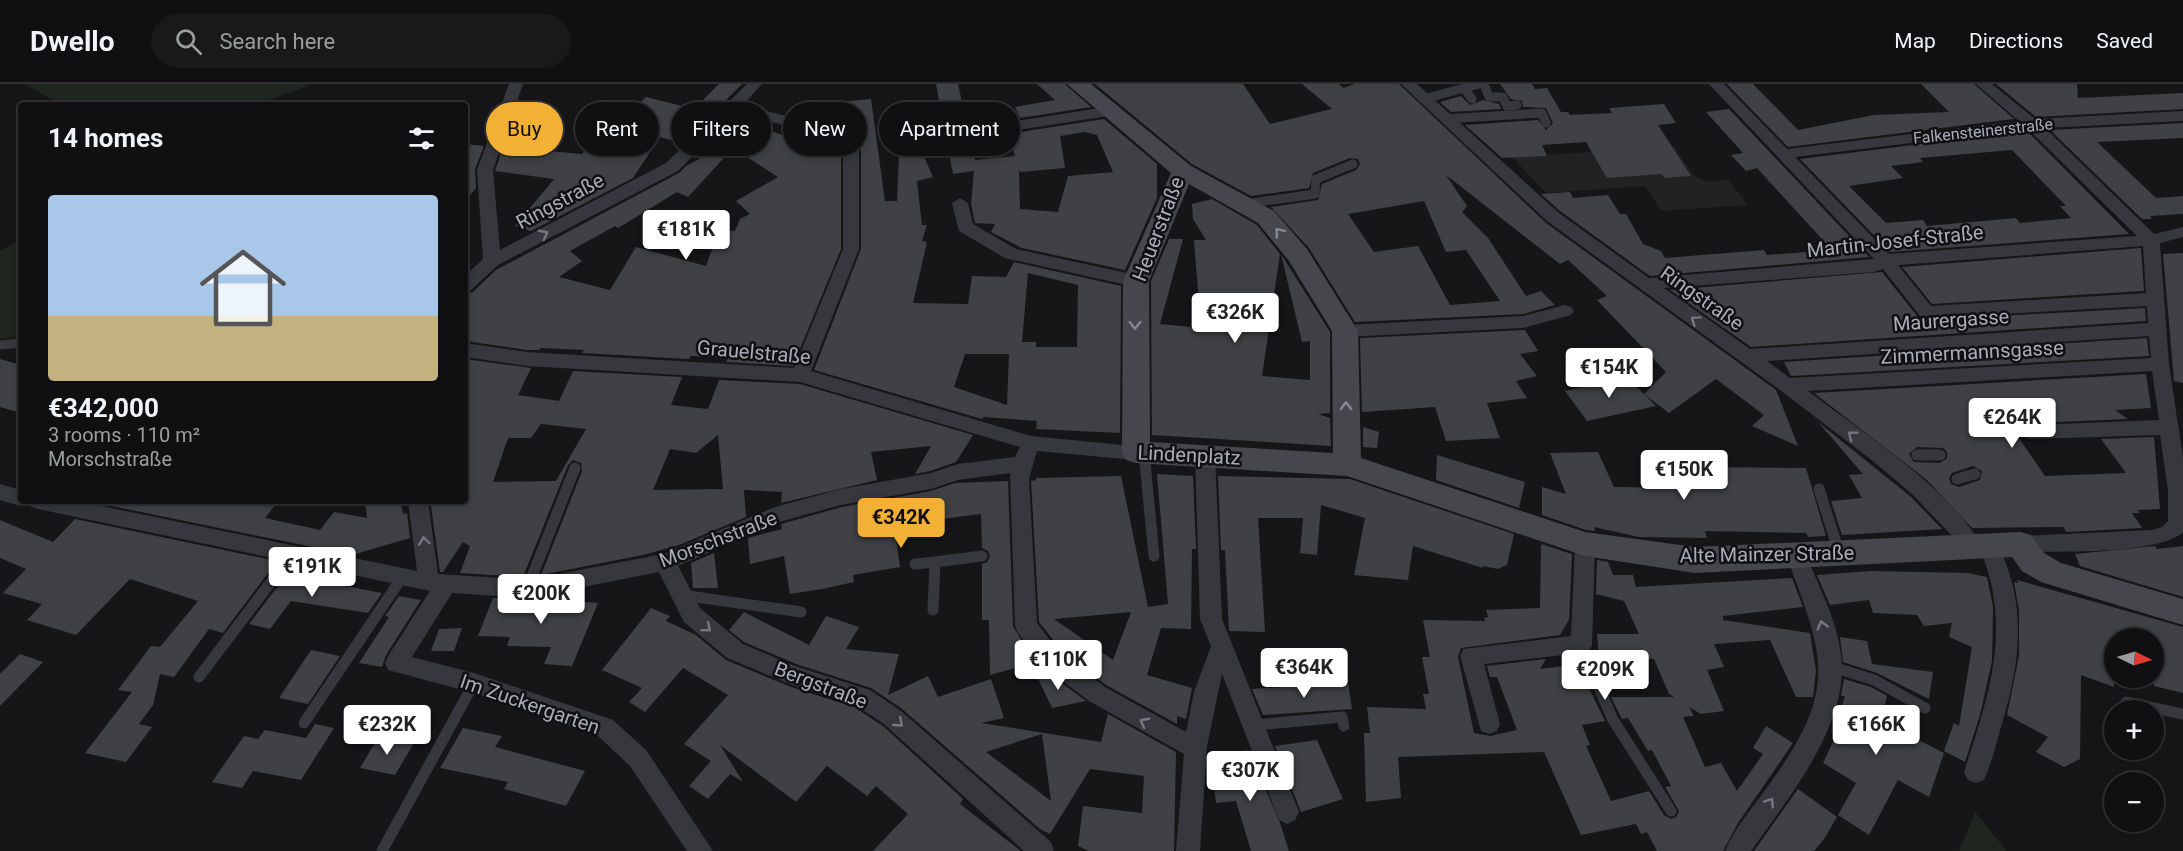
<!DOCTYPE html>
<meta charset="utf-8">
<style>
:root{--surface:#101012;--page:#19191b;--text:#f1f3f6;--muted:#9c9d9f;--line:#303032;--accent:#f2b134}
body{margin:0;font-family:Roboto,sans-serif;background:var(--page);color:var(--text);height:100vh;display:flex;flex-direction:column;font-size:22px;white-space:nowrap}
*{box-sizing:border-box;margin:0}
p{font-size:20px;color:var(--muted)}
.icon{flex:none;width:33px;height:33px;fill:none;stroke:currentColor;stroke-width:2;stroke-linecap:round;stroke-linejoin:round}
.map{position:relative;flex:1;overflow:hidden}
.details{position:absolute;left:18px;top:18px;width:450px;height:402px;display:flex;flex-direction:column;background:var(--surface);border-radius:6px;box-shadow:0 3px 9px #0003,0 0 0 2px var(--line)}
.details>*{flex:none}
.hud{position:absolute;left:486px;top:18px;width:570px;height:54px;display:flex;gap:12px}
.needle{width:39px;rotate:95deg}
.buttons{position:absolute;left:2104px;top:544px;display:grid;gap:12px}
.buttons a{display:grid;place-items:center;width:60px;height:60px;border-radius:50%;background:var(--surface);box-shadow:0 3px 9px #0003,0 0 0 2px var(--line);font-size:30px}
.price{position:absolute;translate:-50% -51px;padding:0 14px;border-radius:6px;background:#fff;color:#222;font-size:20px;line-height:39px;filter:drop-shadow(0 2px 3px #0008)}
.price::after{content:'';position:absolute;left:50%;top:36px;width:18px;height:14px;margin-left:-9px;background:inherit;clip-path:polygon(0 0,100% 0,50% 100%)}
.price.current{background:var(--accent);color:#111}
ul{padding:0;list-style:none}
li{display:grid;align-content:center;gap:12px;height:318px;padding:0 30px}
li span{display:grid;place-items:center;height:186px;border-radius:6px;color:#555}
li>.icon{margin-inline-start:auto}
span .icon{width:108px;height:108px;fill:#fffc;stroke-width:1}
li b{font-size:26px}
h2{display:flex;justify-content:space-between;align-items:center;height:72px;padding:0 30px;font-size:26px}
.chip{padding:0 21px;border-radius:27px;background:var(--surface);box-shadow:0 3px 9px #0003,0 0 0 2px var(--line);font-size:21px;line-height:54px}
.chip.current{background:var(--accent);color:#111}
header{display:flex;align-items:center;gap:36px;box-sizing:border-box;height:84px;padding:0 30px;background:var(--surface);border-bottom:2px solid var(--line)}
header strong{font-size:28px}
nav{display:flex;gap:33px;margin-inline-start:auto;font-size:21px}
.search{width:420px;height:54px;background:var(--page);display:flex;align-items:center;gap:15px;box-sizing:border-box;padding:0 21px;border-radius:33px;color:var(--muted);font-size:22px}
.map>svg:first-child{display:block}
.built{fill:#222225}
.green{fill:#1e261f}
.building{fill:#404145;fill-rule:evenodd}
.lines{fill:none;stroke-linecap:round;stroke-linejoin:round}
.lane-far1{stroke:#37383d;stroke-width:9}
.lane{stroke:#37383d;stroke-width:11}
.street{fill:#37383d;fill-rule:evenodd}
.secondary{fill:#45474d;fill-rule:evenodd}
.oneway{stroke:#858993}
.oneway2{stroke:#757881}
.labels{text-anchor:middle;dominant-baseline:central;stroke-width:5;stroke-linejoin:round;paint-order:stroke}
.far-street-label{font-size:16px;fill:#a8adb8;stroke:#111113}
.street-label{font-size:20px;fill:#a8adb8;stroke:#111113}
</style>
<header>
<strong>Dwello</strong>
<div class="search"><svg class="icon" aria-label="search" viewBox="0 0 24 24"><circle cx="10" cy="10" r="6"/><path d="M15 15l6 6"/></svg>Search here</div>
<nav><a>Map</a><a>Directions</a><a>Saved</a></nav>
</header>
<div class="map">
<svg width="2183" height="767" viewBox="0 0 2183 767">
<rect width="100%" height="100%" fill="#161618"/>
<!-- built -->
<polygon class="built" points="1674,63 1693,91 1706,98 1729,96 1748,121 1661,127 1645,102 1546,109 1512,73"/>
<!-- green -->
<g class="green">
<polygon points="25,0 303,0 311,1 254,21 61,21"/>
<polygon points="21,156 21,252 0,255 0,167"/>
<polygon points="1975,728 2007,767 1959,767"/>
</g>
<!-- building -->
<g class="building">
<polygon points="719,0 742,0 683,59 660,53 633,94 531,147 515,142 554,95 495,87 503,63 582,70 596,50 608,51 646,13 694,25"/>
<path d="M936,0H958L975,76L1015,72L1008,50L1104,35L1157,80V114L1125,186L1022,164L991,148L995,140L975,139L971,120L974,87L953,90ZM1085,48L1097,51L1113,88L1068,92L1058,128L1020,125L1019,86L1020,88L1065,84L1060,52Z"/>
<polygon points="1037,0 1065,0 1091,23 1020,34 1015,23 1055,16"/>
<path d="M1095,0H1243L1270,40L1332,25L1302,0H1339L1343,4L1355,0H1399L1546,139L1776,306L1798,362L1752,342L1764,331L1716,295L1669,329L1644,310L1666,288L1597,216L1607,212L1568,176L1560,180L1446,91L1467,122L1462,128L1488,154L1526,212L1541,207L1555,221L1523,230L1355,238L1309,164L1271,123L1318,116L1322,100L1356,86L1360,80L1358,75L1350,74L1313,89L1309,104L1251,112L1192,80ZM1424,117L1446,168L1466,166L1500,217L1450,221L1418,162L1374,168L1348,130Z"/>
<polygon points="1500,0 1532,0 1535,5 1547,4 1561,28 1568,28 1570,31 1612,29 1609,24 1664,20 1676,39 1658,41 1691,92 1664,94 1662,90 1607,94 1586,58 1542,61 1547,72 1502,74 1465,41 1538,36 1546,46 1553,39 1546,24 1523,23 1522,17 1511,15"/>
<polygon points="1727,0 1753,0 1798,46 1874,31 1949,28 1921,0 1974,0 2014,35 1788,63"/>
<polygon points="1996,0 2077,0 2078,14 2183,9 2183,25 2036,33"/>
<polygon points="1461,12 1470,21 1483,16 1499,20 1501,25 1451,28 1440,18"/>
<path d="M871,15L885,117H897L901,21L933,93L917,97L922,141H927L922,157L927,158L913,219L968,220L972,192L1006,193L1014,178L1121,202L1120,349L1036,345L1037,337L984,333L982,335L814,286L861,165V40L856,35L840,34L837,18ZM1028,189L1078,201L1077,263H1036V258H1022ZM965,270H1009L1007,321L954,303Z"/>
<polygon points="1729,25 1869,173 1650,192 1560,127 1541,110 1570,108 1573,114 1608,111 1620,130 1626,130 1643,160 1661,167 1665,174 1764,166 1767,171 1832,166 1757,84 1746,87 1731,71 1743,69 1706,28"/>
<path d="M733,35L783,51L841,47V165L793,282L726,278L728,274L691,272L689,275L582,269L584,266L541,264L539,266H527L465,257V210L473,208L496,186L679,89L686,82L714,67L703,64ZM733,64L778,93L736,117L750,130L740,135L735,147L719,146L706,182L636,163L610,206L559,193L582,177L570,167L615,142L618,144L677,108L688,113Z"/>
<polygon points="2183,39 2183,54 2097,58 2156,114 2183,112 2183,130 2150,132 2152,135 2142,135 2050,46"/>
<path d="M2027,47L2129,150L1890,168L1800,75ZM2012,66L2066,122H2060L2071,134L2020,139L2016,134L1927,142L1923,136L1886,139L1849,102L1903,94L1891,82L1923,78L1920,74Z"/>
<polygon points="465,60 484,62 475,85 476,104 465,117"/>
<polygon points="1212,115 1257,141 1280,170 1262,292 1310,296 1310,257 1302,258 1281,170 1330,248 1330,329 1318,330 1330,334 1331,362 1152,351 1151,197 1169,155 1183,155 1160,240 1201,244 1194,156 1206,156 1193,135 1192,120"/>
<polygon points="2141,164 2144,207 1932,220 1902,183"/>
<polygon points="2183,169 2183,299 2174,297 2163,170"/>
<polygon points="1882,188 1918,233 1925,236 2145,224 2146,237 1751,263 1670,206"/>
<polygon points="1525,246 1538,267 1520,270 1537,292 1516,297 1527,314 1487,319 1500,354 1446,357 1435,323 1362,328 1360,254"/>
<polygon points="2147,254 2149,272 1791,292 1784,278"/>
<polygon points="0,275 21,281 21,329 0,323"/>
<path d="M465,275L531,284L518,311L559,317L573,287L682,293L671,321L708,325L719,296L800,300L973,351L956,378L930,387L915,390L931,362L871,368L877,396L781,419L782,408L744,406L746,433L679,461L643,471L541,491L582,387L581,379L573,376L568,381L523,493L460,489L470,462L463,458L443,488H440L431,422L449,417H465ZM541,340L586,345L556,397L493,398L508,354H531ZM718,351L723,405L653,406L670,365L696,369Z"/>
<path d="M2146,290L2151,324L2115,326L2128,335L2031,339L2023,341L2020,350H2016L2045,392L2126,389L2101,355L2154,353L2160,425L2137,426L2140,429H2132L2142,444L2066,448L2064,443L1972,444L1927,396L1814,309ZM1917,363L1943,364L1947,368V374L1940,379L1914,378L1909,370ZM1973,382L1982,387L1980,396L1959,403L1951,400L1949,394L1952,389Z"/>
<polygon points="1627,293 1656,322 1587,337 1565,307"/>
<polygon points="1818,338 1911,413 1942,445 1842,451 1831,417 1862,414 1849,391 1863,390"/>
<polygon points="1363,343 1379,348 1377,364 1363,363"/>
<polygon points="1598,368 1614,403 1698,404 1690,383 1806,384 1826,452 1808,453 1806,449 1705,447 1707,454 1639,453 1594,443 1595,447 1586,446 1542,431 1542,403 1566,410 1550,369"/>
<polygon points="1437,371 1525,398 1519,424 1436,396"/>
<path d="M1157,390L1193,392L1196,465H1192L1191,545L1161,544L1147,591L1192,604L1186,635L1177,632V640L1106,601L1062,567L1039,538L1031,397L1036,396V394L1121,392L1148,523L1168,520ZM1131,528L1113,576L1054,535Z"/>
<polygon points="1218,392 1350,395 1514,450 1507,481 1498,485 1483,482 1483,484 1413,462 1408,496 1354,491 1365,434 1321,421 1317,471 1300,469 1303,434 1258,434 1265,548 1229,547 1225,466 1221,466"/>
<polygon points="1008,397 1013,542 1023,559 1020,559 1022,582 990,591 989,536 982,536 982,480 987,478 990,472 988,467 982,464 981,430 894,441 900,483 853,491 854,498 822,505 790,510 784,472 750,480 748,454 782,445 781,440 842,423 931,407 955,399"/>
<polygon points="256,417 275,421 265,434 320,446 334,428 367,434 365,417 401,417 403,430 407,429 410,454 352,471 92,418"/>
<polygon points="75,435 277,477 223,549 209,545 174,593 160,590 153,621 139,640 152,643 126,678 85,669 132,608 118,606 151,562 160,563 198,517 130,495 76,551 27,536 42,520 3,509 26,485 0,474 0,436 53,458"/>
<polygon points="1541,460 1572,470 1569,536 1560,551 1461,564 1458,573 1474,649 1490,652 1517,646 1497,593 1490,593 1487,582 1546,575 1540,585 1577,580 1605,637 1582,641 1590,661 1586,662 1611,717 1649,707 1664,731 1671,735 1676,733 1679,727 1665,703 1671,702 1652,666 1648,667 1628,634 1622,635 1611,613 1674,613 1669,610 1654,575 1599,574 1597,550 1639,550 1624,517 1596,510 1597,476 1608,478 1613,491 1633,491 1636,503 1792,494 1803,523 1723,532 1723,536 1810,549 1816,587 1813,613 1796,613 1770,556 1714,560 1724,583 1707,586 1724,627 1701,630 1689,623 1694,632 1683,633 1705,683 1721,679 1737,707 1763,670 1753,664 1766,642 1793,659 1738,739 1723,767 1657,767 1647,748 1641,750 1636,740 1581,751 1544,668 1398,673 1401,714 1366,718 1364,649 1370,649 1367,623 1426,625 1423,610 1429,610 1422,573 1430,573 1423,536 1485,537 1484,534 1488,533 1486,526 1540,524"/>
<polygon points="2155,462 2157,465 2183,462 2183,513 2080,482 2075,470"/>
<polygon points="714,469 718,504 693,504 691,479"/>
<polygon points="294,481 310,484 287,491 382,509 368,529 291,517 270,545 249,540"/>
<polygon points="1871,487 1968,489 1987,493 1993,523 1992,577 1980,631 1965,678 1944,667 1954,639 1959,642 1972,563 1949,553 1952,539 1924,542 1917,531 1873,529 1869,516 1830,521 1817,491"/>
<polygon points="2017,496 2183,543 2183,609 2154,602 2154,555 2115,555 2114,603 2081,591 2080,675 2064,683 2036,668 2048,653 2007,631 2019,572 2019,526 2014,498 2018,499"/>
<polygon points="399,512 421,516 386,571 382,583 359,579 389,533 385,532"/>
<polygon points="493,514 527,516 538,514 598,519 572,582 544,580 551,563 507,562 510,553 478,552"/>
<polygon points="651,524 670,532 666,537 696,551 726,576 791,603 854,623 883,642 963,715 960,720 1021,767 873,767 908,730 876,702 867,712 827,682 796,718 720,661 743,698 730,690 708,715 689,702 711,677 684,660 728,611 683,584 645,628 629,618 642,604 602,586"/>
<path d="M744,528L809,561L826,532L859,543L846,565L899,570L888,611L928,592L938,613L991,595L1004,634L981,639L1101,658L1108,630L1176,668L1174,767H1089L1078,762L1083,722L1142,729L1144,692L1090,685L1050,750L1040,745L901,624L871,604L796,580L744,558L729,546ZM1042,650L1051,717L986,668Z"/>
<polygon points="462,544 454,567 431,567 439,545"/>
<polygon points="1840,553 1867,557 1872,580 1933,588 1929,615 1877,589 1843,578"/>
<polygon points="311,566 340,572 308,620 279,614"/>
<polygon points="20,570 43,578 0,622 0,590"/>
<polygon points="1047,588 1086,617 1052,624 1036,590"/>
<polygon points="1844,595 1871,603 1887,612 1881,637 1944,669 1929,713 1898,696 1869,751 1838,731 1856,699 1823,679 1842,638 1837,636 1845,612 1841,612"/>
<polygon points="1348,598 1352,625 1263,631 1252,605"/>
<polygon points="315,640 334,644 301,696 253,687 242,704 212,698 244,652 258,655 265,646 306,654"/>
<polygon points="463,644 502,652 495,663 585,687 566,722 504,705 508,698 440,684"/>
<polygon points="379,652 414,659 395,691 360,684"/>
<polygon points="1317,656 1343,715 1301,728 1275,662"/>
<polygon points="1249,666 1280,739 1289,767 1251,767 1236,717 1216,719 1212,689 1230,686 1226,669"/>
<polygon points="1798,705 1837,733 1824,755 1814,767 1754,767"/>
</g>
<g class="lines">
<!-- lane-far1 -->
<g class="lane-far1">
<polyline points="1484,0 1489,13 1503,13 1507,22 1517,21"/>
<polyline points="1464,4 1472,15"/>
<polyline points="1424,15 1479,0"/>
<polyline points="1445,35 1542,29 1546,39"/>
<polyline points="994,45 1111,27"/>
<polyline points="1244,120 1315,110 1316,95 1353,80"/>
<polyline points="0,261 21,259"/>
</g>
<!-- lane -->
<g class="lane">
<polyline points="1144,368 1154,472"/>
<polyline points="1917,371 1940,371"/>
<polyline points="1957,395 1975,390"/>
<polyline points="1819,405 1839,468"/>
<polyline points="915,480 935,478"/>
<polyline points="527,505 575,384"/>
<polyline points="682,511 801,528"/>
<polyline points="933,526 935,478 982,472"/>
<polyline points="1581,561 1612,634 1671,727"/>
<polyline points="1830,582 1874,596 1925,624"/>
<polyline points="199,593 292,470"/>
<polyline points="2126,618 2183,630"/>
<polyline points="304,639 403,492"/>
<polyline points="1255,641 1342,633 1344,642"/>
<polyline points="382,767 474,599"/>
</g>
<!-- street -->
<g class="street">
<polygon points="509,0 523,0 493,86 500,166 666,79 747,0 762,0 743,21 798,35 856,37 859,40 859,165 811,287 1031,352 1143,363 1146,368 1143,373 1136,376 1037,367 1029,395 1037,539 1060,569 1105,603 1186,648 1194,608 1211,562 1200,535 1195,371 1198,366 1205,363 1212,366 1215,371 1222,535 1299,728 1295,736 1287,740 1279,736 1222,590 1207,662 1200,767 1176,767 1184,670 1089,617 1044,583 1018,549 1015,542 1010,389 958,396 931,405 841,421 779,438 678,482 700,524 743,560 795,582 870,606 900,626 1051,758 1054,767 1024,767 884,640 855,621 792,601 727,574 684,538 659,488 527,514 452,509 412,573 474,589 613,636 646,666 713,767 687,767 630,682 597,651 474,609 388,586 385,579 388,572 430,507 38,425 31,423 29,418 21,422 0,416 0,400 21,406 21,417 77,417 417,487 408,417 428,417 438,490 527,496 663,470 775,423 841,405 931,389 958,380 1015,373 1020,363 800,298 527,282 465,273 465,259 527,268 794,284 843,165 843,45 798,45 736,28 678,87 498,181 471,206 465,208 465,192 483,175 477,86"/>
<path d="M1401,0H1417L1559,129L1649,194L1874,175L1709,0H1724L1787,65L2019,37L1976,0H1992L2035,35L2183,27V37L2045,44L2154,150L2183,143V153L2160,159L2169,280L2183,374V448C2160,471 2056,467 2020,468L2013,466L2010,460L2013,454L2020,452L2152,446L2162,443L2168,437V407L2160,351L2031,355L2024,353L2021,348L2024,343L2031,341L2159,336L2152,287L1808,307C1858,345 1951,405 1980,460L1982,456L1989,454L1996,456C2028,520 2021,577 2001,643C1996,661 1992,679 1984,696L1976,699L1968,696L1964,688C1989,611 2013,544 1980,465L1971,472L1964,469L1956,456L1913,411L1873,377L1780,306L1547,137ZM2028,45L2137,152L1889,170L1795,73ZM2143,162L2146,209L1931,222L1898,181ZM1883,185L1920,232L1926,234L2147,222L2148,239L1750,265L1664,204L1874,188ZM2149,252L2151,274L1790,294L1767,277Z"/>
<polygon points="960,114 968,119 973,140 1016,165 1136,191 1145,197 1136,203 1005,174 959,147 952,119"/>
<polygon points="1565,221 1571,223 1574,227 1571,231 1523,244 1345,253 1339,252 1336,247 1339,242 1345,241 1523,232"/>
<polygon points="1585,452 1592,454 1595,460 1592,561 1589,568 1484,580 1500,640 1497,647 1489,650 1481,647 1460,572 1463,565 1571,552 1575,460 1578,454"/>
<path d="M1796,462L1803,465L1806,471C1819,503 1837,536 1841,571C1850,640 1789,713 1751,767H1725C1735,742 1756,720 1771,698C1839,603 1824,573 1786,471L1789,465Z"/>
</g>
<!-- secondary -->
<path class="secondary" d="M1067,0H1091L1191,82L1274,127L1307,165L1358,247L1361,374L1585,448L1695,463L2020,448L2031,451L2044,469L2061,479L2183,515V541L2041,498L2022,487L2012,473L1695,489L1585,472L1347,392L1136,379L1126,376L1122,368L1123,197L1171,89ZM1189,100L1258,139L1289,177L1332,247L1333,369L1150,358L1149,197Z"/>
</g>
<!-- one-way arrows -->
<defs><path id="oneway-chevron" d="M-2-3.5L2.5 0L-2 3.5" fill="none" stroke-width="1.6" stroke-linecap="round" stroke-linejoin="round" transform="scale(1.5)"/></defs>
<g class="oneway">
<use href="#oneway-chevron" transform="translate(1279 148) rotate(-130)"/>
<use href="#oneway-chevron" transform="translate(1135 241) rotate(91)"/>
<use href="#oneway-chevron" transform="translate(1346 322) rotate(-91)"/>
</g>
<g class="oneway2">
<use href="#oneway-chevron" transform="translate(544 150) rotate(-28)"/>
<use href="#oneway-chevron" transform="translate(1695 236) rotate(-145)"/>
<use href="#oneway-chevron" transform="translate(1852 351) rotate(-143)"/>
<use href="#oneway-chevron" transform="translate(424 457) rotate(-98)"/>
<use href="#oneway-chevron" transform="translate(1822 541) rotate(-106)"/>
<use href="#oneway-chevron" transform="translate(707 544) rotate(40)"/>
<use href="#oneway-chevron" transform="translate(1144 638) rotate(-152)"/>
<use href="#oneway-chevron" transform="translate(899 639) rotate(41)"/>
<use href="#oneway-chevron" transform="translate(1770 718) rotate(-56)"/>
</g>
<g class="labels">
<!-- far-street labels -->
<g class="far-street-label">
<text transform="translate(1983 47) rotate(-6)">Falkensteinerstraße</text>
</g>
<!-- street labels -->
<g class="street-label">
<text transform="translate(560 117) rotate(-28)">Ringstraße</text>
<text transform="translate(1158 145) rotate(-69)">Heuerstraße</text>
<text transform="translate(1895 157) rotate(-6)">Martin-Josef-Straße</text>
<text transform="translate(1702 214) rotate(35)">Ringstraße</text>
<text transform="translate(1951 236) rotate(-4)">Maurergasse</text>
<text transform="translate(754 268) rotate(5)">Grauelstraße</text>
<text transform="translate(1972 268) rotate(-3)">Zimmermannsgasse</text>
<text transform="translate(1189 371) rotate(3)">Lindenplatz</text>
<text transform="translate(718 455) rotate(-21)">Morschstraße</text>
<text transform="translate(1767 470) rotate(-1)">Alte Mainzer Straße</text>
<text transform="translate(821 601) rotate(21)">Bergstraße</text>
<text transform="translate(530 620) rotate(19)">Im Zuckergarten</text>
</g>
</g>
</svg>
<div class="buttons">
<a><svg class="needle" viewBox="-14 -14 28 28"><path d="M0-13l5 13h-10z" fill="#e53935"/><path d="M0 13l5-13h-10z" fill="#9c9d9f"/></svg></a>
<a>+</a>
<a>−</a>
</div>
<b class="price" style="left:686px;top:177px">€181K</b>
<b class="price" style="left:1235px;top:260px">€326K</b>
<b class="price" style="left:1609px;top:315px">€154K</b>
<b class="price" style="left:2012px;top:365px">€264K</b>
<b class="price" style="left:1684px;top:417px">€150K</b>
<b class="price current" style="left:901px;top:465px">€342K</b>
<b class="price" style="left:312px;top:514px">€191K</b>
<b class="price" style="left:541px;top:541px">€200K</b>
<b class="price" style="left:1058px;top:607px">€110K</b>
<b class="price" style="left:1304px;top:615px">€364K</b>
<b class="price" style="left:1605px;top:617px">€209K</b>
<b class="price" style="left:387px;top:672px">€232K</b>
<b class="price" style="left:1876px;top:672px">€166K</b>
<b class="price" style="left:1250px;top:718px">€307K</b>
<div class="hud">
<a class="chip current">Buy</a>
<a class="chip">Rent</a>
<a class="chip">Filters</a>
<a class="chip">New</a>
<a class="chip">Apartment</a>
</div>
<section class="details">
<h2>14 homes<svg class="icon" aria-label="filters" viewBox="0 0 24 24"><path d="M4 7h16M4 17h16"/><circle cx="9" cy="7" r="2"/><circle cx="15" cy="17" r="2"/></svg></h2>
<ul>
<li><span style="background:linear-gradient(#a9c7e8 65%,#c2b280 0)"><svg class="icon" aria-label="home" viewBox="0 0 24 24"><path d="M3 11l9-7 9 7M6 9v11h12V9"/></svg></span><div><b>€342,000</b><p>3 rooms · 110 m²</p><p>Morschstraße</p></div></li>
</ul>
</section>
</div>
